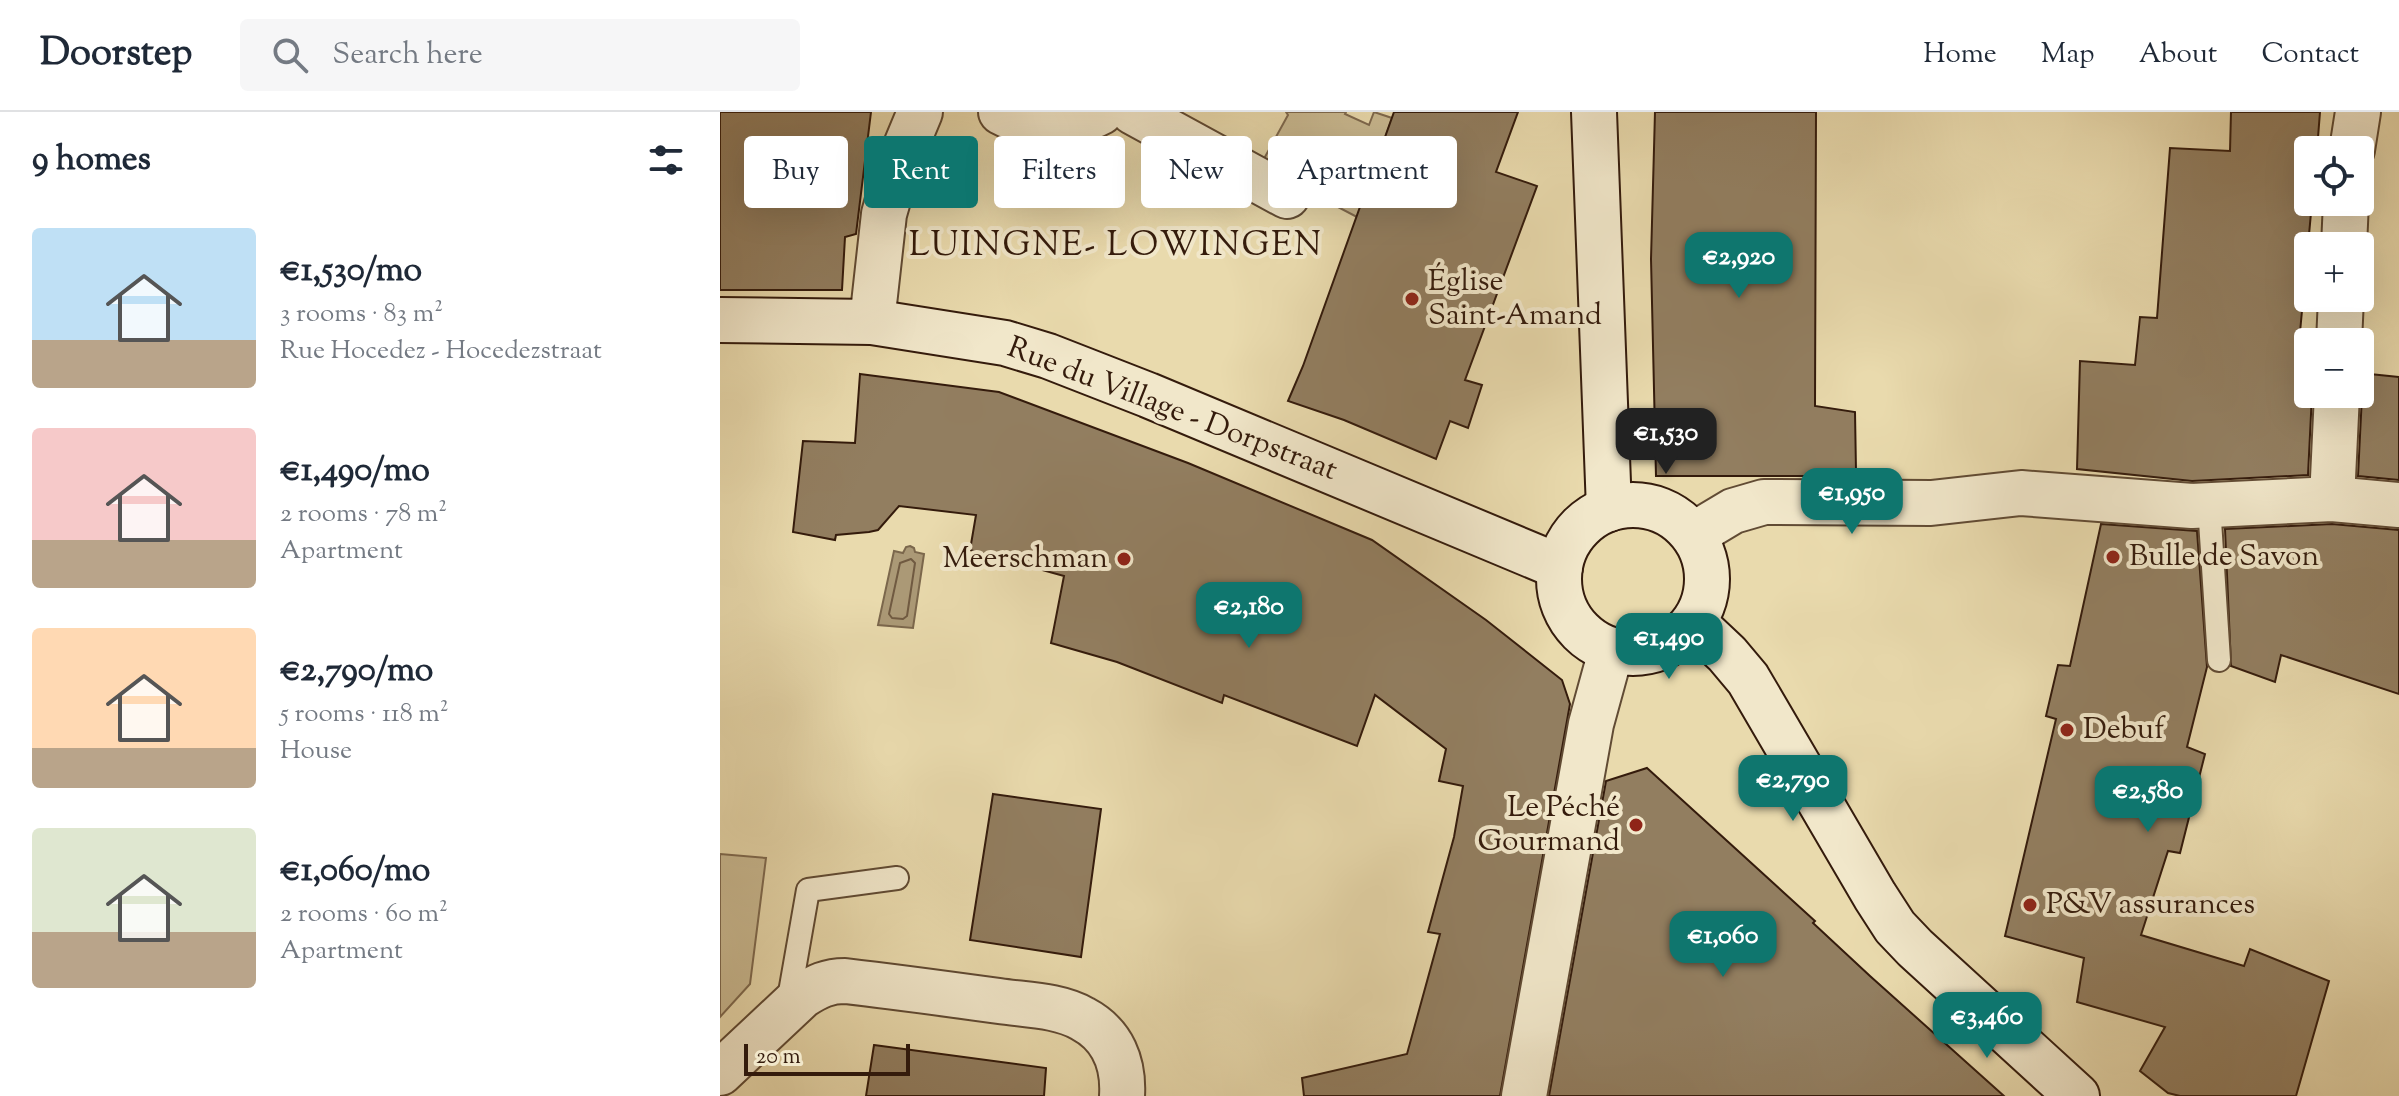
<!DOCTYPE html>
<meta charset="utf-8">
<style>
:root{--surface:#fff;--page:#f6f6f7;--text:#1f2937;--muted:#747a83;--line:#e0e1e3;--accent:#0f766e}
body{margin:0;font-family:"Sorts Mill Goudy",serif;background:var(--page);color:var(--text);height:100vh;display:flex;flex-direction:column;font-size:30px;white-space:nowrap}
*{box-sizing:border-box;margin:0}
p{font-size:26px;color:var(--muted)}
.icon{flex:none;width:44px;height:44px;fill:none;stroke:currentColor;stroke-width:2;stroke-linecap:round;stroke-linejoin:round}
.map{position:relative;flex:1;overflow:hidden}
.details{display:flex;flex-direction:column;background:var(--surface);width:720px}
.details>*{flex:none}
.guide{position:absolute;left:24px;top:24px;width:760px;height:72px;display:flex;gap:16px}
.controls{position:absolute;left:1574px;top:24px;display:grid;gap:16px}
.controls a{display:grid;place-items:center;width:80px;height:80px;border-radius:8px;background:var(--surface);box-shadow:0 8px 32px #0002;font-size:40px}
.scale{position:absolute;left:24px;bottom:20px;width:166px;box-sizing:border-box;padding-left:8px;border:4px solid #341b0c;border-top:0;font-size:22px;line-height:28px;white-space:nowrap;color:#341b0c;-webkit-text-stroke:6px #f1e7ca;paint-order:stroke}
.price{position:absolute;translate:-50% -68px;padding:0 18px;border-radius:16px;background:var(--accent);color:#fff;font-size:26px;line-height:52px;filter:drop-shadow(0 2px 4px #0008)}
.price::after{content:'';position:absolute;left:50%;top:48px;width:24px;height:18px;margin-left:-12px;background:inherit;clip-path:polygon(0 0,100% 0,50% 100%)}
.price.selected{background:#222;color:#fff}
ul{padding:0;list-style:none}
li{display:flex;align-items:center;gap:24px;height:200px;padding:0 32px}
li span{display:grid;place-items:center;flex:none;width:224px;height:160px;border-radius:8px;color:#555}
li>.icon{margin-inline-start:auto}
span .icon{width:96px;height:96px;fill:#fffc;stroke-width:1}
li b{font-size:34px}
h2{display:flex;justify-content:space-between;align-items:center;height:96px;padding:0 32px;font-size:34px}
.chip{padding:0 28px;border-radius:8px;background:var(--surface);box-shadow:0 8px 32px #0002;font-size:28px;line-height:72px}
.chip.selected{background:var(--accent);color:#fff}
header{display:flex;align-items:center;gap:48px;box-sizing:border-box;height:112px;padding:0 40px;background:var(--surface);border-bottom:2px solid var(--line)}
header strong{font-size:38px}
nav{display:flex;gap:44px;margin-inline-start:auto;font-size:28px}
.search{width:560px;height:72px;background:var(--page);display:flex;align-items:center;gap:20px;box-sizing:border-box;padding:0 28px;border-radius:8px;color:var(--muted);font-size:30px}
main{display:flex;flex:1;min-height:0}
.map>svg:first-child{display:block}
.green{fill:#caba92;stroke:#7f6a4f;stroke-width:2}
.water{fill:#ab9976;stroke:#7b674c;stroke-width:2}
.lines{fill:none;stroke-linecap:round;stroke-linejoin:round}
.shore{stroke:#705a41;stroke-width:2}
.building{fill:#927e60;stroke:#341b0c;stroke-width:2}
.lane-casing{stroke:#614b34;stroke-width:26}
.street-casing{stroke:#614b34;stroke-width:48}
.secondary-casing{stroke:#341b0c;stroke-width:48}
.lane{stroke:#f1e7ca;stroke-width:22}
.street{stroke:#f1e7ca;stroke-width:44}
.secondary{stroke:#f1e7ca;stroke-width:44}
.poi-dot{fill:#8f2418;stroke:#f1e7ca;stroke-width:3}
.labels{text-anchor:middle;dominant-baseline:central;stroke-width:8;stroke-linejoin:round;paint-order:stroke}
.poi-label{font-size:30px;fill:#341b0c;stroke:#f1e7ca;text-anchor:start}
.street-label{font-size:30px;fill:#341b0c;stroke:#f1e7ca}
.quarter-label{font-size:34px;letter-spacing:2px;fill:#341b0c;stroke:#f1e7ca}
</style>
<header>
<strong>Doorstep</strong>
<div class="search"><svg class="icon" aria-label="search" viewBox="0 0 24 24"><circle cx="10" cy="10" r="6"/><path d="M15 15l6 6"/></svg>Search here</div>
<nav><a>Home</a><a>Map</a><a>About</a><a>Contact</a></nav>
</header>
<main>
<section class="details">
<h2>9 homes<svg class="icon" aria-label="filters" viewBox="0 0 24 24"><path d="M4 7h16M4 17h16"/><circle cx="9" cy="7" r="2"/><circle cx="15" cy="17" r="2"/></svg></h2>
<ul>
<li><span style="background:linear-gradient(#bfe0f5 70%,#b9a48a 0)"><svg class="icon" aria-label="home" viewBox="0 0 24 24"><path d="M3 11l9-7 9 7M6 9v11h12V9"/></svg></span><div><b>€1,530/mo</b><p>3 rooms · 83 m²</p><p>Rue Hocedez - Hocedezstraat</p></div></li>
<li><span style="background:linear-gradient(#f6c9c9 70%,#b9a48a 0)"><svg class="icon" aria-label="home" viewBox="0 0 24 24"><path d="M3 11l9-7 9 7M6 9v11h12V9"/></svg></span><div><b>€1,490/mo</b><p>2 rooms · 78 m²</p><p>Apartment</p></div></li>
<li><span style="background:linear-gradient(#ffd9b3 75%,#b9a48a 0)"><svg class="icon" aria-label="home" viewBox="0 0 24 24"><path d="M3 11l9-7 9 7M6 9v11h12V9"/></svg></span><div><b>€2,790/mo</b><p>5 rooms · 118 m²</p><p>House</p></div></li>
<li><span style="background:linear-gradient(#dfe7d0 65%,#b9a48a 0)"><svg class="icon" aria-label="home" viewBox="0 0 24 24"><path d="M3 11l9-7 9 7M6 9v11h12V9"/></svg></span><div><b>€1,060/mo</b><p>2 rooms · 60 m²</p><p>Apartment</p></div></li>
</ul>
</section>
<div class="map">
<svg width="1679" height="984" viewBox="0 0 1679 984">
<rect width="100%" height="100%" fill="#e9daad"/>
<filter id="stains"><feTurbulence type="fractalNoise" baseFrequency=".0025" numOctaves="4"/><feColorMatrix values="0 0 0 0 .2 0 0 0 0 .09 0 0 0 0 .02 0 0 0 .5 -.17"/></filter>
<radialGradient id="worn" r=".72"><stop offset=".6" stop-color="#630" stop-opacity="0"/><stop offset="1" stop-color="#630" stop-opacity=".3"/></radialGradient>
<!-- green -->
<g class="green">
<polygon points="566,0 626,0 625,2 649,13 654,0 672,6 637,105 540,54 568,3"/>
<polygon points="0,742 46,746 30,872 0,905"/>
</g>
<!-- water -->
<polygon class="water" points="190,434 194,436 195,440 204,442 193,516 158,513 174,439 183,441 186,435"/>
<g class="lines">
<!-- shore -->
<polygon class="shore" points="191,447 195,451 187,504 183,507 172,506 169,502 180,451"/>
</g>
<!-- building -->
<g class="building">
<polygon points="0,0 151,0 136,122 125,125 122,178 0,178"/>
<polygon points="674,0 798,0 776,60 817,74 745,268 762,273 748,316 730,309 716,347 624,308 568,289 583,254"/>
<polygon points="935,0 1096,0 1095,294 1135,300 1136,359 1084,364 936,364 931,147"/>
<polygon points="1511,0 1600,0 1597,38 1588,38 1588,90 1592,90 1577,253 1588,254 1588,282 1592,282 1588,363 1472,369 1357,357 1360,249 1415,253 1420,205 1437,206 1450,36 1510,39"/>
<polygon points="1640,261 1679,265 1679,368 1638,364 1642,283"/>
<polygon points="140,262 279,280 468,351 652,428 766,508 842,568 850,592 780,984 584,984 582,966 687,942 720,822 708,820 734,725 743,674 719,669 726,637 655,583 637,634 504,583 502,591 397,550 331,531 344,464 250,438 256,403 179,394 158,418 149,420 116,423 115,428 73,420 83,329 135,331"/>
<polygon points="1381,412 1477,419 1487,555 1467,635 1485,642 1460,741 1448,739 1421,823 1524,854 1530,837 1609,869 1576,984 1460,984 1448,981 1420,959 1445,915 1357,890 1364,846 1285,824 1336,607 1326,604 1338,553 1350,554"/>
<polygon points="1612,412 1679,418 1679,582 1561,543 1555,570 1511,554 1505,417"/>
<polygon points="927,656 1095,809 1093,811 1150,864 1284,984 829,984 886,669"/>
<polygon points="273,682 381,697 361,845 250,828"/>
<polygon points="154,933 326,956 324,984 146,984"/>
</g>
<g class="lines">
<!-- lane casing -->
<g class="lane-casing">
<g id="lane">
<polyline points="1489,393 1499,548"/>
<polyline points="68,892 88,778 177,766"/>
</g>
</g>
<!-- street casing -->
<g class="street-casing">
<g id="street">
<path d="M281,0C311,16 351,16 381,0"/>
<polyline points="413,0 567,84"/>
<polyline points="1632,38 1638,0"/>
<polyline points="1624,134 1626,90"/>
<polyline points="152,210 164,102 178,53 200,0"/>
<polyline points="1619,230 1621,186"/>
<polyline points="1612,387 1617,282"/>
<polyline points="973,423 1013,399 1044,390 1211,391 1301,381 1472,394 1612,387 1679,393"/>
<path d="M0,961L82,884C97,874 108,869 125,869C177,875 228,882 279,889C306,893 339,893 363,907C393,923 404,951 402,984"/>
<polyline points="804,984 871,612 891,539"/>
</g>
</g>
<!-- secondary casing -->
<g class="secondary-casing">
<g id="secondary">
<polyline points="874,0 889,397"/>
<polyline points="0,208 152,210 285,231 328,244 428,283 840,455"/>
<circle cx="913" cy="467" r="74"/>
<polyline points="974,511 1007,542 1028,567 1155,784 1175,815 1195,836 1357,984"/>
</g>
</g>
<!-- lane -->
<use href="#lane" class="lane"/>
<!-- street -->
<use href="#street" class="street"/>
<!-- secondary -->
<use href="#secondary" class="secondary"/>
</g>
<!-- markers -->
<g class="poi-dot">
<circle cx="692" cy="187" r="8"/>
<circle cx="1393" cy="445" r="8"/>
<circle cx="404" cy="447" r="8"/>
<circle cx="1347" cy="618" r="8"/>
<circle cx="916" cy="713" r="8"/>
<circle cx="1310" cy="793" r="8"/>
</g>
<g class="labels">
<!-- poi labels -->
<g class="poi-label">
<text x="708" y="170">Église<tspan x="708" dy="34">Saint-Amand</tspan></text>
<text x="1409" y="445">Bulle de Savon</text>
<text x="388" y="447" text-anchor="end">Meerschman</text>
<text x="1363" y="618">Debuf</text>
<text x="900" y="696" text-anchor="end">Le Péché<tspan x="900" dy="34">Gourmand</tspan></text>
<text x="1326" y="793">P&amp;V assurances</text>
</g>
<!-- street labels -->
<g class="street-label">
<text transform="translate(452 298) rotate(21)">Rue du Village - Dorpstraat</text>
</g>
<!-- quarter labels -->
<g class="quarter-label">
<text x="396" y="134">LUINGNE- LOWINGEN</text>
</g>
</g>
<rect width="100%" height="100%" filter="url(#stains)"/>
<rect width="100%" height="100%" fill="url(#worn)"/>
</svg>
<div class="controls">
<a><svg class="icon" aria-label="locate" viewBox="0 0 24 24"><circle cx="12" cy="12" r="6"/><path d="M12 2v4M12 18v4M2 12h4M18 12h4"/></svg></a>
<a>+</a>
<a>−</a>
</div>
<div class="scale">20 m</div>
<b class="price" style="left:1019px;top:188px">€2,920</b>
<b class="price selected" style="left:946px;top:364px">€1,530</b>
<b class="price" style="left:1132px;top:424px">€1,950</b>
<b class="price" style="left:529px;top:538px">€2,180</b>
<b class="price" style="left:949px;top:569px">€1,490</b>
<b class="price" style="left:1073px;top:711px">€2,790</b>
<b class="price" style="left:1428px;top:722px">€2,580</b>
<b class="price" style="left:1003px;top:867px">€1,060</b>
<b class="price" style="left:1267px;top:948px">€3,460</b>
<div class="guide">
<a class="chip">Buy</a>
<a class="chip selected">Rent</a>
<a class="chip">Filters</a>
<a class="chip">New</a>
<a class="chip">Apartment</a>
</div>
</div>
</main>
